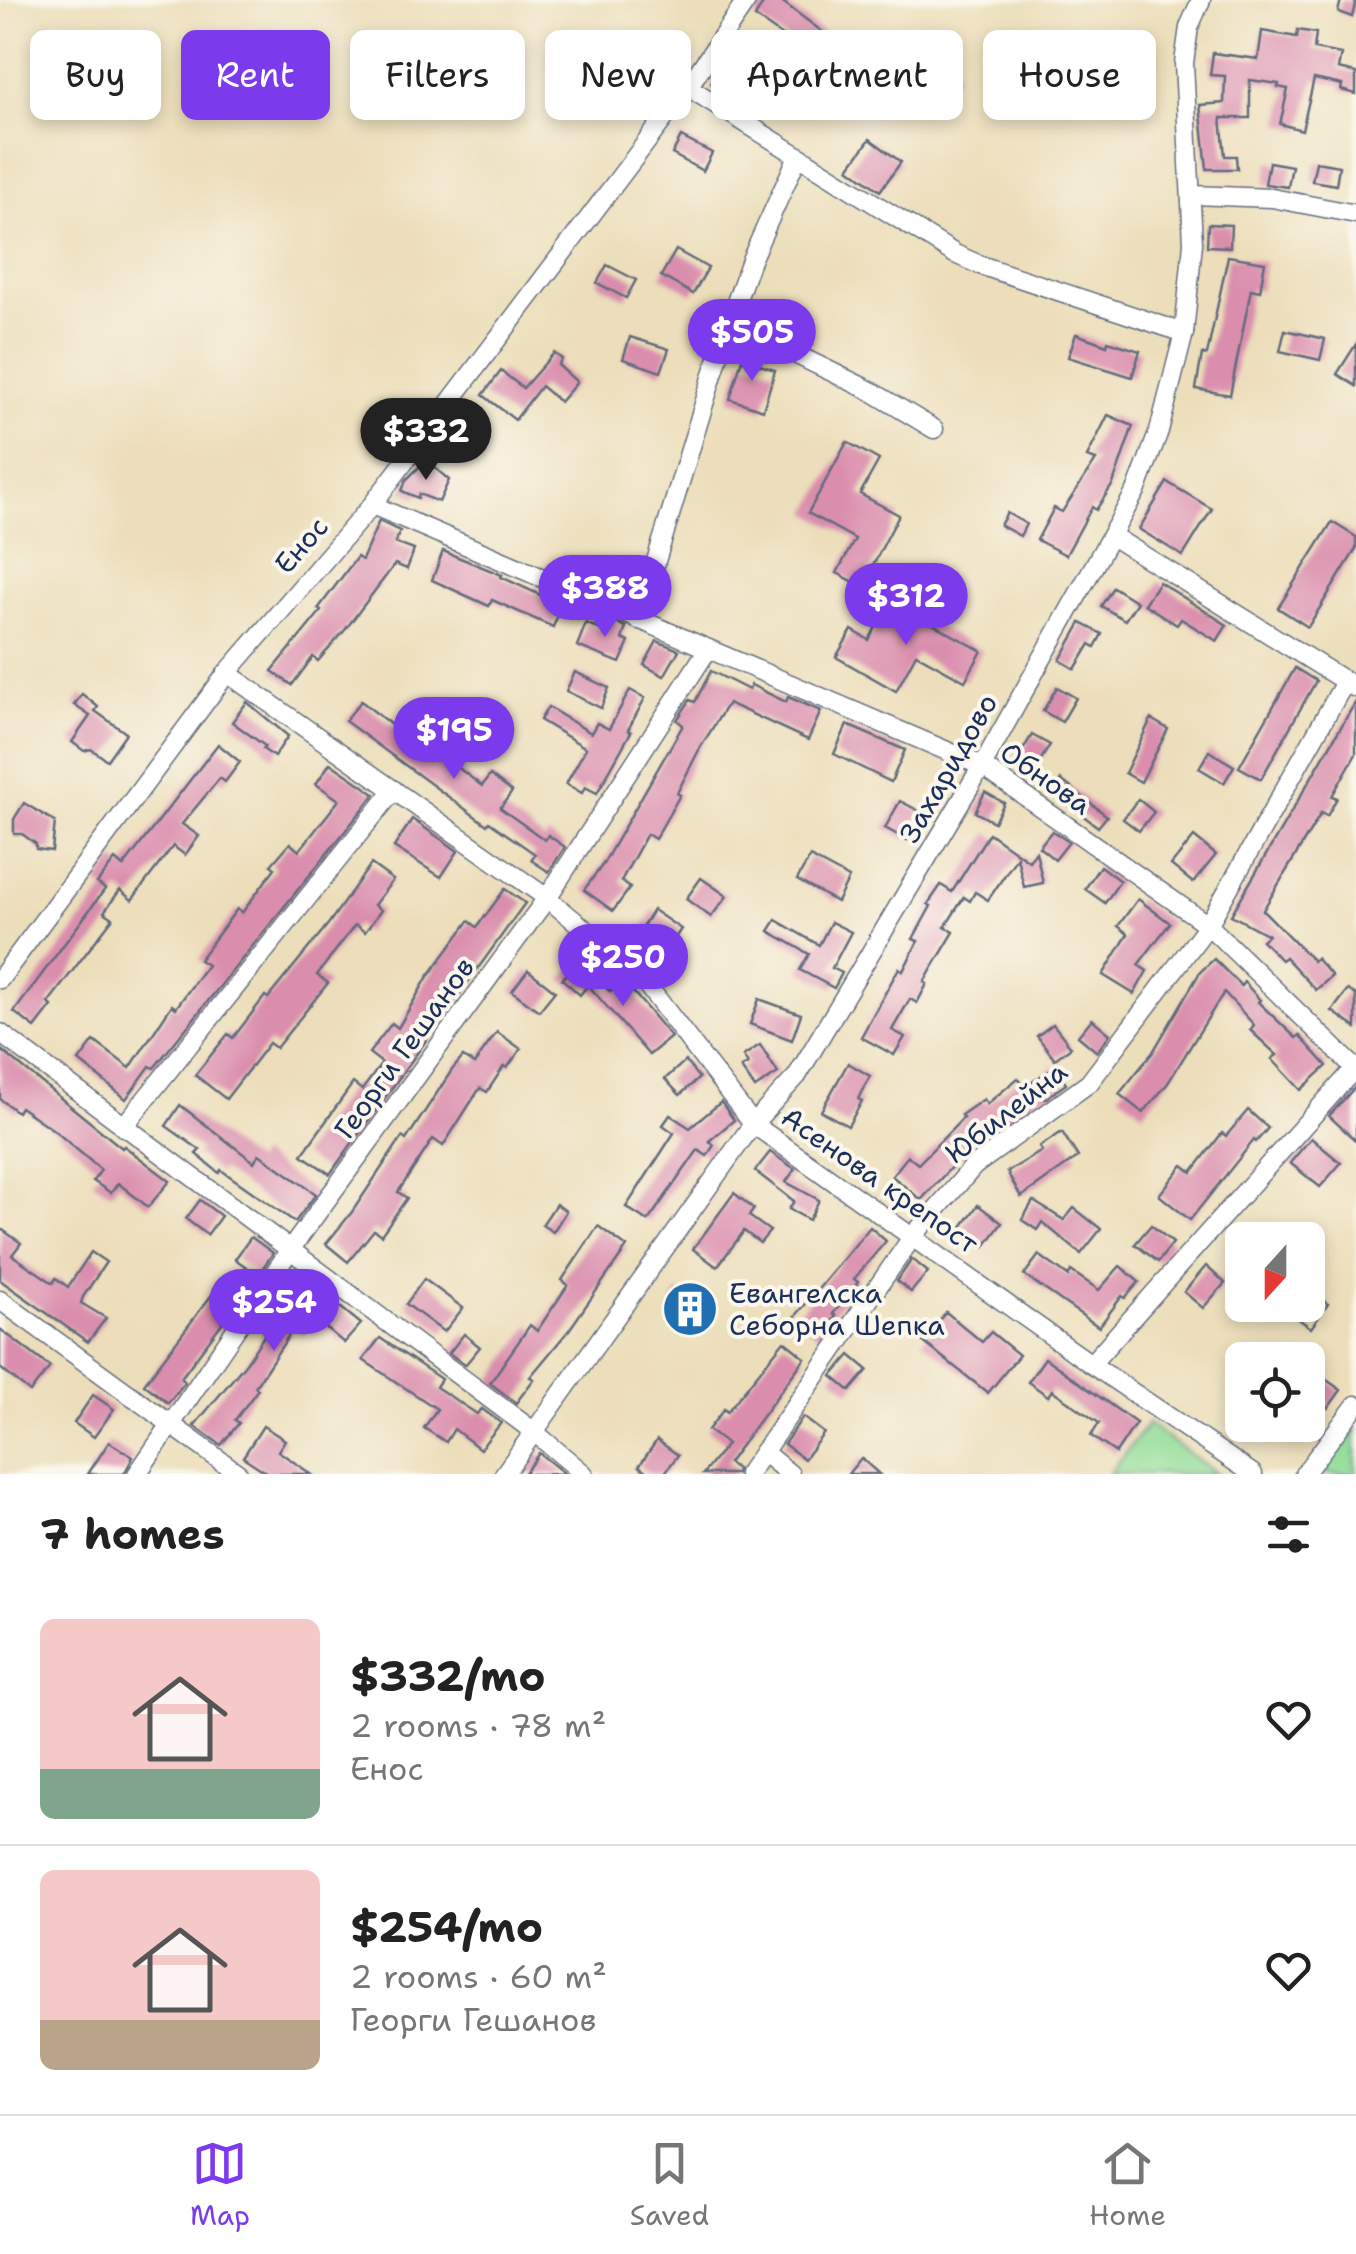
<!DOCTYPE html>
<meta charset="utf-8">
<style>
:root{--surface:#fff;--page:#f2f2f2;--text:#222;--muted:#767676;--line:#e0e0e0;--accent:#7c3aed}
body{margin:0;font-family:"Shantell Sans",sans-serif;background:var(--page);color:var(--text);height:100vh;display:flex;flex-direction:column;font-size:38px;white-space:nowrap}
*{box-sizing:border-box;margin:0}
p{font-size:32px;color:var(--muted)}
.icon{flex:none;width:55px;height:55px;fill:none;stroke:currentColor;stroke-width:2;stroke-linecap:round;stroke-linejoin:round}
.map{position:relative;height:1474px;overflow:hidden}
.sheet{display:flex;flex-direction:column;background:var(--surface);flex:1}
.sheet>*{flex:none}
.guide{position:absolute;left:30px;top:30px;width:1298px;height:90px;display:flex;gap:20px}
.needle{width:65px;rotate:201deg}
.controls{position:absolute;left:1225px;top:1222px;display:grid;gap:20px}
.controls a{display:grid;place-items:center;width:100px;height:100px;border-radius:15px;background:var(--surface);box-shadow:0 5px 15px #0003;font-size:50px}
.price{position:absolute;translate:-50% -85px;padding:0 22px;border-radius:35px;background:var(--accent);color:#fff;font-size:32px;line-height:65px;filter:drop-shadow(0 2px 5px #0008)}
.price::after{content:'';position:absolute;left:50%;top:60px;width:30px;height:22px;margin-left:-15px;background:inherit;clip-path:polygon(0 0,100% 0,50% 100%)}
.price.on{background:#222;color:#fff}
ul{padding:0;list-style:none}
li{display:flex;align-items:center;gap:30px;height:250px;padding:0 40px}
li+li{border-top:2px solid var(--line)}
li span{display:grid;place-items:center;flex:none;width:280px;height:200px;border-radius:15px;color:#555}
li>.icon{margin-inline-start:auto}
span .icon{width:120px;height:120px;fill:#fffc;stroke-width:1}
li b{font-size:42px}
h2{display:flex;justify-content:space-between;align-items:center;height:120px;padding:0 40px;font-size:42px}
.pill{padding:0 35px;border-radius:15px;background:var(--surface);box-shadow:0 5px 15px #0003;font-size:35px;line-height:90px}
.pill.on{background:var(--accent);color:#fff}
.tabs{display:flex;justify-content:space-around;align-items:center;height:140px;border-top:2px solid var(--line);background:var(--surface);font-size:28px;color:var(--muted)}
.tabs a{display:grid;justify-items:center;gap:5px}
.tabs .on{color:var(--accent)}
.map>svg:first-child{display:block}
.green{fill:#94de9a;stroke:#58867c;stroke-width:2.5}
.building{fill:#da8dad}
.lines{fill:none;stroke-linecap:round;stroke-linejoin:round}
.street-casing{stroke:#646c7e;stroke-width:21}
.street{stroke:#fff;stroke-width:18}
.labels{text-anchor:middle;dominant-baseline:central;stroke-width:8;stroke-linejoin:round;paint-order:stroke}
.street-label{font-size:28px;fill:#1b2f5e;stroke:#fbf7ec}
.poi-label{font-size:28px;fill:#1b2f5e;stroke:#fbf7ec;text-anchor:start}
</style>
<div class="map">
<svg width="1356" height="1474" viewBox="0 0 1356 1474">
<rect width="100%" height="100%" fill="#fbf7ec"/>
<filter id="ink" filterUnits="userSpaceOnUse"><feTurbulence type="fractalNoise" baseFrequency=".01" numOctaves="2"/><feDisplacementMap in="SourceGraphic" scale="20" xChannelSelector="R" yChannelSelector="G"/><feConvolveMatrix kernelMatrix="1 2 1 2 8 2 1 2 1" color-interpolation-filters="sRGB"/></filter>
<filter id="wash" filterUnits="userSpaceOnUse"><feTurbulence type="fractalNoise" baseFrequency=".0048" numOctaves="4" result="noise"/><feDisplacementMap in="SourceGraphic" scale="40" xChannelSelector="R" yChannelSelector="G"/><feGaussianBlur stdDeviation="2.25" result="paint"/><feColorMatrix in="noise" values="0 0 0 0 0 0 0 0 0 0 0 0 0 0 0 0 0 1.4 0 .05"/><feComposite in="paint" operator="in"/></filter>
<g filter="url(#wash)">
<rect width="100%" height="100%" fill="#ecdeba"/>
<!-- green -->
<g class="green">
<polygon points="1148,1424 1217,1474 1109,1474"/>
<polygon points="1356,1428 1356,1474 1321,1474"/>
</g>
<g id="blocks">
<!-- building -->
<g class="building">
<polygon points="765,0 780,0 844,48 829,68 755,17"/>
<polygon points="1341,0 1356,0 1352,17 1338,12"/>
<polygon points="1298,30 1316,33 1314,49 1341,54 1338,69 1356,73 1356,94 1341,90 1342,85 1314,79 1302,130 1280,124 1288,89 1278,87 1279,84 1250,80 1250,118 1221,118 1225,156 1236,156 1237,169 1207,169 1200,105 1224,103 1225,76 1210,75 1213,53 1258,59 1262,31 1297,37"/>
<polygon points="924,48 958,73 943,94 908,69"/>
<polygon points="728,56 753,72 735,99 711,83"/>
<polygon points="681,137 712,153 703,171 672,154"/>
<polygon points="870,139 901,162 880,191 849,168"/>
<polygon points="1269,162 1292,166 1288,187 1265,184"/>
<polygon points="1316,162 1339,166 1336,185 1312,181"/>
<polygon points="1208,224 1231,225 1230,247 1207,246"/>
<polygon points="676,250 708,268 693,294 661,276"/>
<polygon points="1228,256 1265,262 1260,291 1251,289 1230,395 1196,389 1202,354 1207,355"/>
<polygon points="607,265 636,280 626,298 597,283"/>
<polygon points="1285,330 1325,339 1320,360 1280,351"/>
<polygon points="1076,334 1107,345 1108,341 1140,351 1132,377 1068,357"/>
<polygon points="630,337 669,349 661,372 623,359"/>
<polygon points="1356,344 1356,386 1337,374"/>
<polygon points="554,353 562,359 558,365 577,382 560,402 541,386 515,420 483,395 501,371 523,388"/>
<polygon points="742,359 775,370 763,410 730,399"/>
<polygon points="1108,415 1133,426 1113,484 1096,510 1092,507 1066,555 1037,540 1054,508 1062,512 1096,460 1087,457"/>
<polygon points="847,442 879,460 860,494 899,515 862,586 837,573 855,539 808,513"/>
<polygon points="426,460 449,480 439,502 419,494 418,498 402,491 406,480"/>
<polygon points="1167,482 1212,509 1183,556 1139,529"/>
<polygon points="1007,513 1026,524 1020,536 1000,525"/>
<polygon points="379,521 400,531 395,543 414,550 407,569 395,564 345,630 318,661 313,657 292,685 272,671 321,611 318,609 357,557 362,560"/>
<polygon points="1332,522 1356,537 1356,549 1308,627 1278,608"/>
<polygon points="443,551 502,575 501,577 562,605 553,627 492,600 489,606 432,580"/>
<polygon points="1159,582 1227,625 1217,641 1181,619 1177,625 1144,604"/>
<polygon points="1113,587 1137,602 1125,620 1101,606"/>
<polygon points="890,601 982,651 965,681 916,654 896,691 836,657 852,630 869,640"/>
<polygon points="604,618 626,627 622,639 629,642 620,663 577,646 586,623 599,629"/>
<polygon points="1081,623 1102,634 1095,647 1090,644 1075,669 1060,660"/>
<polygon points="657,641 679,650 664,676 644,665"/>
<polygon points="1295,668 1316,681 1261,779 1239,767"/>
<polygon points="711,671 749,690 751,685 786,702 788,697 821,711 808,740 728,703 700,748 677,793 680,795 655,839 647,834 621,881 630,888 613,911 584,890 603,864 683,725 677,720 690,700 695,702"/>
<polygon points="575,672 609,688 601,708 566,691"/>
<polygon points="1057,687 1076,698 1062,722 1043,711"/>
<polygon points="630,690 645,698 628,730 631,732 597,793 585,787 582,793 566,784 586,748 540,720 548,707 591,733 597,723 609,729"/>
<polygon points="82,694 98,707 95,711 126,733 107,760 91,749 84,751 72,742 90,716 74,705"/>
<polygon points="361,701 400,732 405,727 482,786 490,775 512,792 500,808 545,840 548,835 565,847 549,872 531,860 535,854 489,822 487,825 345,721"/>
<polygon points="1356,701 1356,754 1332,796 1337,798 1327,816 1321,813 1263,910 1313,961 1316,958 1332,976 1316,990 1285,957 1281,960 1262,940 1268,935 1231,915"/>
<polygon points="247,702 288,736 274,757 263,749 265,746 232,722"/>
<polygon points="1151,719 1168,729 1141,782 1125,773"/>
<polygon points="847,725 905,750 891,782 834,754"/>
<polygon points="1032,735 1050,745 1037,766 1019,756"/>
<polygon points="218,744 240,762 225,782 220,778 182,824 199,836 185,855 173,846 132,900 120,890 104,912 113,918 48,1003 52,1006 35,1028 14,1012 105,889 97,883 115,860 123,867"/>
<polygon points="1209,751 1234,766 1224,783 1199,768"/>
<polygon points="330,763 375,794 154,1068 150,1066 126,1099 79,1061 94,1041 130,1068 172,1005 176,1008 207,965 199,960 237,909 242,913 275,868 271,865 290,843 299,851 339,800 316,784"/>
<polygon points="1061,780 1107,816 1098,827 1052,792"/>
<polygon points="985,792 1004,803 994,822 975,812"/>
<polygon points="1138,799 1154,812 1139,831 1123,819"/>
<polygon points="900,801 921,812 907,840 885,828"/>
<polygon points="24,803 55,822 52,851 36,849 36,844 22,834 14,834 14,819"/>
<polygon points="412,819 458,851 441,877 394,847"/>
<polygon points="1052,831 1069,842 1055,860 1039,847"/>
<polygon points="989,833 1029,861 1036,852 1043,883 1024,887 1017,857 988,900 975,892 970,901 964,897 945,927 954,932 924,982 927,984 917,1003 910,999 892,1030 905,1037 894,1055 861,1037 899,968 903,971 918,941 913,939 931,906 928,904 941,885 952,892"/>
<polygon points="1194,837 1216,855 1193,883 1171,865"/>
<polygon points="810,857 849,878 837,902 797,880"/>
<polygon points="371,864 393,880 374,905 381,910 365,932 355,925 317,975 328,983 276,1048 269,1043 226,1099 195,1075 228,1034 233,1038 265,996 268,998 329,923"/>
<polygon points="1100,866 1120,881 1105,903 1085,889"/>
<polygon points="701,878 727,896 711,917 686,899"/>
<polygon points="505,889 525,903 330,1174 302,1155 353,1083 362,1090 382,1063 369,1053 392,1023 398,1028 427,978 469,921 477,927"/>
<polygon points="1138,899 1170,923 1138,965 1147,971 1134,994 1103,975 1128,934 1118,926"/>
<polygon points="653,910 681,929 663,956 636,937"/>
<polygon points="776,920 819,945 831,922 851,932 832,968 842,973 834,988 800,970 809,954 769,931"/>
<polygon points="1214,959 1241,986 1244,982 1260,1000 1258,1002 1296,1038 1299,1035 1327,1066 1301,1090 1272,1059 1277,1055 1250,1030 1254,1025 1224,992 1168,1083 1143,1113 1119,1094 1153,1052 1200,972"/>
<polygon points="576,963 610,991 623,980 671,1037 649,1055 588,985 580,995 562,979"/>
<polygon points="528,970 555,991 539,1011 512,991"/>
<polygon points="1348,990 1356,995 1356,1028 1332,1011"/>
<polygon points="759,999 801,1014 792,1040 750,1024"/>
<polygon points="1092,1019 1110,1034 1097,1052 1078,1036"/>
<polygon points="1053,1024 1071,1047 1055,1059 1037,1036"/>
<polygon points="497,1032 521,1049 507,1068 504,1066 487,1092 480,1088 443,1146 433,1139 398,1192 407,1198 381,1235 374,1230 348,1262 326,1244 352,1212 402,1137 406,1140 452,1070 463,1057 474,1064"/>
<polygon points="760,1045 778,1073 755,1088 741,1068 748,1064 743,1056"/>
<polygon points="0,1049 122,1148 124,1146 170,1181 148,1207 118,1183 111,1193 93,1181 101,1170 55,1131 20,1107 17,1112 0,1099"/>
<polygon points="685,1061 699,1078 680,1095 665,1079"/>
<polygon points="848,1063 870,1076 858,1099 862,1101 848,1126 821,1111"/>
<polygon points="1054,1067 1066,1084 1045,1099 1042,1095 981,1145 977,1139 921,1200 892,1176 908,1156 918,1164 963,1118 961,1115 984,1099 987,1104 1018,1078 1025,1087"/>
<polygon points="1356,1086 1356,1141 1329,1116"/>
<polygon points="721,1102 734,1120 709,1141 714,1145 707,1156 698,1150 648,1221 626,1207 674,1133 663,1125 670,1115 690,1128"/>
<polygon points="180,1105 254,1162 259,1154 316,1194 295,1222 221,1170 219,1173 196,1154 200,1150 166,1126"/>
<polygon points="1248,1110 1268,1128 1256,1142 1254,1140 1190,1220 1159,1195 1183,1165 1192,1172 1222,1133 1226,1136"/>
<polygon points="1062,1132 1078,1157 1021,1197 1007,1172 1042,1151 1039,1147"/>
<polygon points="1311,1138 1341,1163 1320,1187 1290,1163"/>
<polygon points="770,1152 795,1169 786,1182 819,1200 809,1220 789,1209 794,1201 755,1171"/>
<polygon points="734,1193 754,1209 749,1216 770,1231 760,1243 744,1231 717,1267 693,1249"/>
<polygon points="200,1200 221,1216 207,1235 186,1219"/>
<polygon points="1033,1201 1064,1220 1074,1208 1101,1229 1081,1254 1042,1222 1037,1230 1022,1220"/>
<polygon points="556,1204 566,1211 553,1232 542,1225"/>
<polygon points="978,1205 1002,1223 985,1246 961,1228"/>
<polygon points="1151,1225 1173,1243 1158,1262 1135,1244"/>
<polygon points="598,1226 627,1247 569,1330 530,1377 534,1379 516,1403 490,1383 530,1325 537,1331 568,1285 562,1280"/>
<polygon points="870,1227 886,1241 854,1279 858,1282 833,1314 836,1316 821,1337 794,1318"/>
<polygon points="0,1228 21,1243 12,1255 53,1283 56,1278 68,1287 91,1252 106,1262 83,1297 81,1303 106,1318 88,1342 0,1280"/>
<polygon points="251,1237 273,1253 258,1275 235,1259"/>
<polygon points="1039,1255 1068,1276 1071,1271 1099,1290 1120,1266 1139,1282 1125,1298 1122,1296 1099,1327 1024,1275"/>
<polygon points="912,1259 928,1272 911,1292 897,1281"/>
<polygon points="1206,1266 1225,1283 1203,1308 1184,1292"/>
<polygon points="303,1277 361,1324 344,1343 314,1318 301,1335 293,1329 255,1387 258,1389 235,1420 239,1423 221,1445 194,1426 246,1363"/>
<polygon points="424,1279 463,1308 444,1332 406,1304"/>
<polygon points="217,1288 237,1303 181,1378 185,1382 168,1403 144,1384"/>
<polygon points="1308,1290 1328,1304 1311,1328 1279,1305 1308,1305"/>
<polygon points="677,1292 711,1306 703,1327 669,1313"/>
<polygon points="946,1312 982,1342 991,1332 1019,1355 988,1393 922,1341"/>
<polygon points="0,1329 50,1367 30,1392 0,1368"/>
<polygon points="464,1334 480,1347 465,1365 449,1353"/>
<polygon points="380,1338 441,1379 436,1387 477,1414 482,1409 501,1423 480,1449 454,1429 446,1442 424,1428 437,1409 363,1360"/>
<polygon points="784,1341 805,1358 728,1463 737,1469 736,1474 703,1474 727,1444 708,1430 724,1409 727,1412"/>
<polygon points="850,1355 868,1370 850,1391 832,1376"/>
<polygon points="1045,1358 1136,1423 1116,1453 1091,1436 1099,1423 1052,1390 1048,1396 1028,1382"/>
<polygon points="1318,1374 1341,1390 1328,1408 1308,1394"/>
<polygon points="93,1395 114,1409 94,1437 74,1423"/>
<polygon points="803,1417 824,1433 804,1459 784,1444"/>
<polygon points="263,1426 285,1440 278,1451 311,1474 269,1474 243,1457"/>
<polygon points="657,1440 678,1455 664,1474 650,1474 639,1466"/>
<polygon points="109,1442 133,1457 124,1474 88,1474"/>
<polygon points="539,1453 565,1474 524,1474"/>
<polygon points="861,1458 879,1474 848,1474"/>
</g>
</g>
</g>
<g filter="url(#ink)">
<use href="#blocks" fill-opacity="0" stroke="#646c7e" stroke-width="2.5"/>
<g class="lines">
<!-- street casing -->
<g class="street-casing">
<g id="street">
<polyline points="688,87 955,254 980,265 1184,333"/>
<polyline points="1192,195 1272,198 1356,214"/>
<polyline points="729,322 871,391 934,429"/>
<polyline points="372,505 982,766 1208,925 1356,1069"/>
<polyline points="1112,536 1356,688"/>
<polyline points="638,620 729,322 751,260 798,156"/>
<polyline points="227,673 547,898 637,972 753,1124 1091,1364 1253,1474"/>
<polyline points="0,979 227,673 372,505 688,87 747,0"/>
<polyline points="0,1033 533,1431 584,1474"/>
<polyline points="123,1127 394,790"/>
<polyline points="0,1300 239,1474"/>
<polyline points="1091,1364 1356,1067"/>
<polyline points="763,1452 790,1474"/>
<polyline points="137,1474 290,1250 547,898 708,649"/>
<polyline points="504,1474 753,1124 797,1076 982,766 1137,489 1159,431 1184,333 1193,243 1184,63 1189,27 1201,0"/>
<polyline points="748,1474 913,1236 974,1166 1089,1083 1208,925 1345,682"/>
<polyline points="1304,1474 1356,1405"/>
</g>
</g>
<!-- street -->
<use href="#street" class="street"/>
</g>
</g>
<!-- icons -->
<defs>
<g id="building-disc" transform="scale(2.875)"><circle r="9.5" fill="#1f6fb2" stroke="#fbf7ec"/><path d="M-4-6H4V6H1V3H-1V6H-4ZM-2.5-4.3h1.7v1.8h-1.7ZM.8-4.3h1.7v1.8H.8ZM-2.5-1h1.7V.8h-1.7ZM.8-1h1.7V.8H.8Z" fill="#fff"/></g>
</defs>
<g fill-rule="evenodd">
<use href="#building-disc" x="690" y="1309"/>
</g>
<g class="labels">
<!-- street labels -->
<g class="street-label">
<text transform="translate(301 545) rotate(-49)">Енос</text>
<text transform="translate(948 768) rotate(-60)">Захаридово</text>
<text transform="translate(1046 778) rotate(35)">Обнова</text>
<text transform="translate(404 1048) rotate(-54)">Георги Гешанов</text>
<text transform="translate(1006 1112) rotate(-38)">Юбилейна</text>
<text transform="translate(880 1180) rotate(35)">Асенова крепост</text>
</g>
<!-- poi labels -->
<g class="poi-label">
<text x="729" y="1293">Евангелска<tspan x="729" dy="32">Себорна Шепка</tspan></text>
</g>
</g>
</svg>
<div class="controls">
<a><svg class="needle" viewBox="-14 -14 28 28"><path d="M0-13l5 13h-10z" fill="#e53935"/><path d="M0 13l5-13h-10z" fill="#767676"/></svg></a>
<a><svg class="icon" aria-label="locate" viewBox="0 0 24 24"><circle cx="12" cy="12" r="6"/><path d="M12 2v4M12 18v4M2 12h4M18 12h4"/></svg></a>
</div>
<b class="price" style="left:752px;top:384px">$505</b>
<b class="price on" style="left:426px;top:483px">$332</b>
<b class="price" style="left:605px;top:640px">$388</b>
<b class="price" style="left:906px;top:648px">$312</b>
<b class="price" style="left:454px;top:782px">$195</b>
<b class="price" style="left:623px;top:1009px">$250</b>
<b class="price" style="left:274px;top:1354px">$254</b>
<div class="guide">
<a class="pill">Buy</a>
<a class="pill on">Rent</a>
<a class="pill">Filters</a>
<a class="pill">New</a>
<a class="pill">Apartment</a>
<a class="pill">House</a>
</div>
</div>
<section class="sheet">
<h2>7 homes<svg class="icon" aria-label="filters" viewBox="0 0 24 24"><path d="M4 7h16M4 17h16"/><circle cx="9" cy="7" r="2"/><circle cx="15" cy="17" r="2"/></svg></h2>
<ul>
<li><span style="background:linear-gradient(#f6c9c9 75%,#7fa58c 0)"><svg class="icon" aria-label="home" viewBox="0 0 24 24"><path d="M3 11l9-7 9 7M6 9v11h12V9"/></svg></span><div><b>$332/mo</b><p>2 rooms · 78 m²</p><p>Енос</p></div><svg class="icon" aria-label="heart" viewBox="0 0 24 24"><path d="M12 20l-8-8c-3-5 5-10 8-4 3-6 11-1 8 4z"/></svg></li>
<li><span style="background:linear-gradient(#f6c9c9 75%,#b9a48a 0)"><svg class="icon" aria-label="home" viewBox="0 0 24 24"><path d="M3 11l9-7 9 7M6 9v11h12V9"/></svg></span><div><b>$254/mo</b><p>2 rooms · 60 m²</p><p>Георги Гешанов</p></div><svg class="icon" aria-label="heart" viewBox="0 0 24 24"><path d="M12 20l-8-8c-3-5 5-10 8-4 3-6 11-1 8 4z"/></svg></li>
</ul>
</section>
<nav class="tabs">
<a class="on"><svg class="icon" aria-label="map" viewBox="0 0 24 24"><path d="M3 6l6-2 6 2 6-2v14l-6 2-6-2-6 2zM9 4v14M15 6v14"/></svg>Map</a>
<a><svg class="icon" aria-label="saved" viewBox="0 0 24 24"><path d="M7 4h10v16l-5-4-5 4z"/></svg>Saved</a>
<a><svg class="icon" aria-label="home" viewBox="0 0 24 24"><path d="M3 11l9-7 9 7M6 9v11h12V9"/></svg>Home</a>
</nav>
